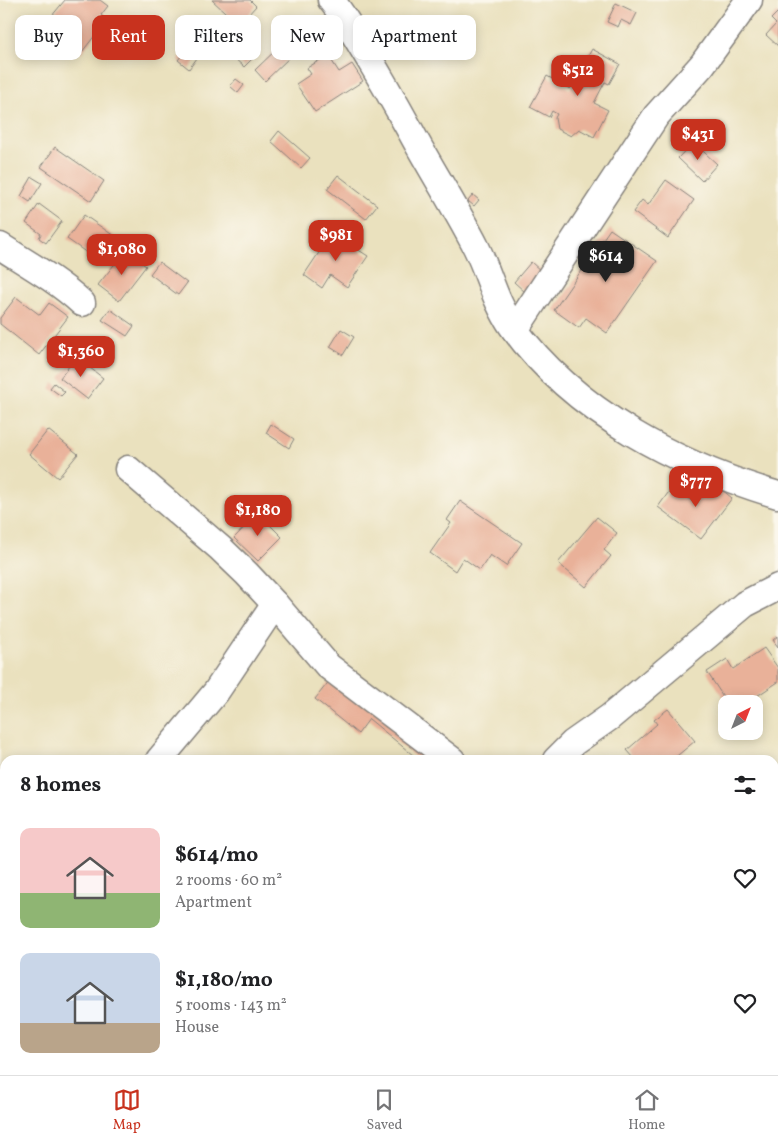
<!DOCTYPE html>
<meta charset="utf-8">
<style>
:root{--surface:#fff;--page:#f6f6f6;--text:#202124;--muted:#757577;--line:#e0e0e0;--accent:#c8321e}
body{margin:0;font-family:Vollkorn,serif;background:var(--page);color:var(--text);height:100vh;display:flex;flex-direction:column;font-size:19px;white-space:nowrap}
*{box-sizing:border-box;margin:0}
p{font-size:16px;color:var(--muted)}
.icon{flex:none;width:28px;height:28px;fill:none;stroke:currentColor;stroke-width:2;stroke-linecap:round;stroke-linejoin:round}
.map{position:relative;flex:1;overflow:hidden}
.drawer{position:absolute;left:0px;top:755px;width:779px;height:320px;display:flex;flex-direction:column;background:var(--surface);border-radius:15px 15px 0 0;box-shadow:0 2px 12px #0003}
.drawer>*{flex:none}
.guide{position:absolute;left:15px;top:15px;width:500px;height:45px;display:flex;gap:10px}
.needle{width:32px;rotate:42deg}
.fabs{position:absolute;left:718px;top:695px;display:grid;gap:10px}
.fabs a{display:grid;place-items:center;width:45px;height:45px;border-radius:10px;background:var(--surface);box-shadow:0 2px 12px #0003;font-size:25px}
.price{position:absolute;translate:-50% -42px;padding:0 11px;border-radius:10px;background:var(--accent);color:#fff;font-size:16px;line-height:32px;filter:drop-shadow(0 1px 2px #0008)}
.price::after{content:'';position:absolute;left:50%;top:30px;width:15px;height:11px;margin-left:-8px;background:inherit;clip-path:polygon(0 0,100% 0,50% 100%)}
.price.on{background:#222;color:#fff}
ul{padding:0;list-style:none}
li{display:flex;align-items:center;gap:15px;height:125px;padding:0 20px}
li span{display:grid;place-items:center;flex:none;width:140px;height:100px;border-radius:10px;color:#555}
li>.icon{margin-inline-start:auto}
span .icon{width:60px;height:60px;fill:#fffc;stroke-width:1}
li b{font-size:21px}
h2{display:flex;justify-content:space-between;align-items:center;height:60px;padding:0 20px;font-size:21px}
.pill{padding:0 18px;border-radius:10px;background:var(--surface);box-shadow:0 2px 12px #0003;font-size:18px;line-height:45px}
.pill.on{background:var(--accent);color:#fff}
.dock{display:flex;justify-content:space-around;align-items:center;height:70px;border-top:1px solid var(--line);background:var(--surface);font-size:14px;color:var(--muted)}
.dock a{display:grid;justify-items:center;gap:2px}
.dock .on{color:var(--accent)}
.map>svg:first-child{display:block}
.building{fill:#e9b199}
.lines{fill:none;stroke-linecap:round;stroke-linejoin:round}
.minor-casing{stroke:#86827c;stroke-width:29}
.minor{stroke:#fff;stroke-width:26}
</style>
<div class="map">
<svg width="778" height="1075" viewBox="0 0 778 1075">
<rect width="100%" height="100%" fill="#fbf7ec"/>
<filter id="ink" filterUnits="userSpaceOnUse"><feTurbulence type="fractalNoise" baseFrequency=".02" numOctaves="2"/><feDisplacementMap in="SourceGraphic" scale="10" xChannelSelector="R" yChannelSelector="G"/><feConvolveMatrix kernelMatrix="1 2 1 2 8 2 1 2 1" color-interpolation-filters="sRGB"/></filter>
<filter id="wash" filterUnits="userSpaceOnUse"><feTurbulence type="fractalNoise" baseFrequency=".0096" numOctaves="4" result="noise"/><feDisplacementMap in="SourceGraphic" scale="20" xChannelSelector="R" yChannelSelector="G"/><feGaussianBlur stdDeviation="1.12" result="paint"/><feColorMatrix in="noise" values="0 0 0 0 0 0 0 0 0 0 0 0 0 0 0 0 0 1.4 0 .05"/><feComposite in="paint" operator="in"/></filter>
<g filter="url(#wash)">
<rect width="100%" height="100%" fill="#eae1be"/>
<g id="blocks">
<!-- building -->
<g class="building">
<polygon points="65,0 100,0 108,6 101,15 107,20 82,52 46,23"/>
<polygon points="212,0 250,0 256,6 239,25"/>
<polygon points="616,3 637,13 631,25 621,20 618,27 607,22"/>
<polygon points="778,12 778,46 766,35 776,24 771,19"/>
<polygon points="307,28 317,39 296,57 286,46"/>
<polygon points="231,38 253,58 244,67 223,48"/>
<polygon points="192,42 203,50 189,69 178,60"/>
<polygon points="281,45 291,56 265,81 255,70"/>
<polygon points="592,49 620,64 609,84 605,82 594,103 608,110 594,137 579,129 571,136 557,129 555,118 557,114 552,111 549,117 530,107 547,76 570,89"/>
<polygon points="328,55 339,72 352,64 363,81 315,112 296,84 311,74 307,68"/>
<polygon points="236,79 244,85 238,93 230,86"/>
<polygon points="279,131 310,158 301,168 271,141"/>
<polygon points="693,142 717,164 702,181 678,158"/>
<polygon points="55,147 104,181 91,201 41,167"/>
<polygon points="338,175 377,205 366,219 327,189"/>
<polygon points="32,177 42,183 30,202 21,196"/>
<polygon points="666,180 694,200 668,238 633,212 642,200 648,205"/>
<polygon points="473,195 479,200 474,206 468,201"/>
<polygon points="39,204 62,221 46,243 39,238 41,234 26,223"/>
<polygon points="84,215 114,236 97,260 67,239"/>
<polygon points="610,229 657,261 607,333 586,318 579,328 554,310"/>
<polygon points="332,233 368,256 347,287 330,275 322,288 304,275"/>
<polygon points="125,251 146,266 119,301 98,285"/>
<polygon points="159,262 187,283 178,295 150,274"/>
<polygon points="531,262 542,272 525,292 514,282"/>
<polygon points="16,297 40,315 49,303 68,317 39,355 0,324 0,318"/>
<polygon points="110,309 134,326 127,336 102,320"/>
<polygon points="341,329 354,337 343,355 330,347"/>
<polygon points="76,357 103,378 87,399 60,378"/>
<polygon points="54,383 65,392 61,396 50,388"/>
<polygon points="271,424 294,439 289,448 266,433"/>
<polygon points="48,430 78,454 58,478 29,454"/>
<polygon points="711,481 732,498 701,539 658,507 673,486 695,503"/>
<polygon points="460,501 522,543 506,566 490,555 480,570 463,558 455,571 430,553 451,523 447,520"/>
<polygon points="258,513 282,537 258,561 234,538"/>
<polygon points="597,517 617,533 604,550 611,556 586,587 558,563"/>
<polygon points="778,636 778,647 773,640"/>
<polygon points="764,648 778,668 778,682 745,704 728,704 707,672 727,659 733,669"/>
<polygon points="334,675 439,760 419,760 369,719 358,734 315,699"/>
<polygon points="668,709 695,741 672,760 632,760 634,758 627,750 657,724 654,720"/>
<polygon points="778,839 778,876 774,869 774,841"/>
<polygon points="529,1070 543,1070 540,1075"/>
</g>
</g>
</g>
<g filter="url(#ink)">
<use href="#blocks" fill-opacity="0" stroke="#86827c" stroke-width="1"/>
<g class="lines">
<!-- minor casing -->
<g class="minor-casing">
<g id="minor">
<path d="M331,0C343,14 352,31 362,47C379,75 395,103 411,132C432,171 456,208 476,247C489,273 495,302 512,326C575,413 677,465 778,495"/>
<path d="M0,246C28,264 57,280 82,303"/>
<polyline points="515,330 656,116 702,65 749,0"/>
<polyline points="128,469 220,548 247,574 275,604 328,666 452,760"/>
<polyline points="159,760 216,692 275,604"/>
<polyline points="556,760 573,743 610,717 745,604 778,587"/>
<polyline points="299,1070 304,1075"/>
<polyline points="342,1075 344,1070"/>
</g>
</g>
<!-- minor -->
<use href="#minor" class="minor"/>
</g>
</g>
</svg>
<div class="fabs">
<a><svg class="needle" viewBox="-14 -14 28 28"><path d="M0-13l5 13h-10z" fill="#e53935"/><path d="M0 13l5-13h-10z" fill="#757577"/></svg></a>
</div>
<b class="price" style="left:578px;top:97px">$512</b>
<b class="price" style="left:698px;top:161px">$431</b>
<b class="price" style="left:336px;top:262px">$981</b>
<b class="price" style="left:122px;top:276px">$1,080</b>
<b class="price on" style="left:606px;top:283px">$614</b>
<b class="price" style="left:81px;top:378px">$1,360</b>
<b class="price" style="left:696px;top:508px">$777</b>
<b class="price" style="left:258px;top:537px">$1,180</b>
<div class="guide">
<a class="pill">Buy</a>
<a class="pill on">Rent</a>
<a class="pill">Filters</a>
<a class="pill">New</a>
<a class="pill">Apartment</a>
</div>
<section class="drawer">
<h2>8 homes<svg class="icon" aria-label="filters" viewBox="0 0 24 24"><path d="M4 7h16M4 17h16"/><circle cx="9" cy="7" r="2"/><circle cx="15" cy="17" r="2"/></svg></h2>
<ul>
<li><span style="background:linear-gradient(#f6c9c9 65%,#8fb573 0)"><svg class="icon" aria-label="home" viewBox="0 0 24 24"><path d="M3 11l9-7 9 7M6 9v11h12V9"/></svg></span><div><b>$614/mo</b><p>2 rooms · 60 m²</p><p>Apartment</p></div><svg class="icon" aria-label="heart" viewBox="0 0 24 24"><path d="M12 20l-8-8c-3-5 5-10 8-4 3-6 11-1 8 4z"/></svg></li>
<li><span style="background:linear-gradient(#c9d6e8 70%,#b9a48a 0)"><svg class="icon" aria-label="home" viewBox="0 0 24 24"><path d="M3 11l9-7 9 7M6 9v11h12V9"/></svg></span><div><b>$1,180/mo</b><p>5 rooms · 143 m²</p><p>House</p></div><svg class="icon" aria-label="heart" viewBox="0 0 24 24"><path d="M12 20l-8-8c-3-5 5-10 8-4 3-6 11-1 8 4z"/></svg></li>
</ul>
</section>
</div>
<nav class="dock">
<a class="on"><svg class="icon" aria-label="map" viewBox="0 0 24 24"><path d="M3 6l6-2 6 2 6-2v14l-6 2-6-2-6 2zM9 4v14M15 6v14"/></svg>Map</a>
<a><svg class="icon" aria-label="saved" viewBox="0 0 24 24"><path d="M7 4h10v16l-5-4-5 4z"/></svg>Saved</a>
<a><svg class="icon" aria-label="home" viewBox="0 0 24 24"><path d="M3 11l9-7 9 7M6 9v11h12V9"/></svg>Home</a>
</nav>
